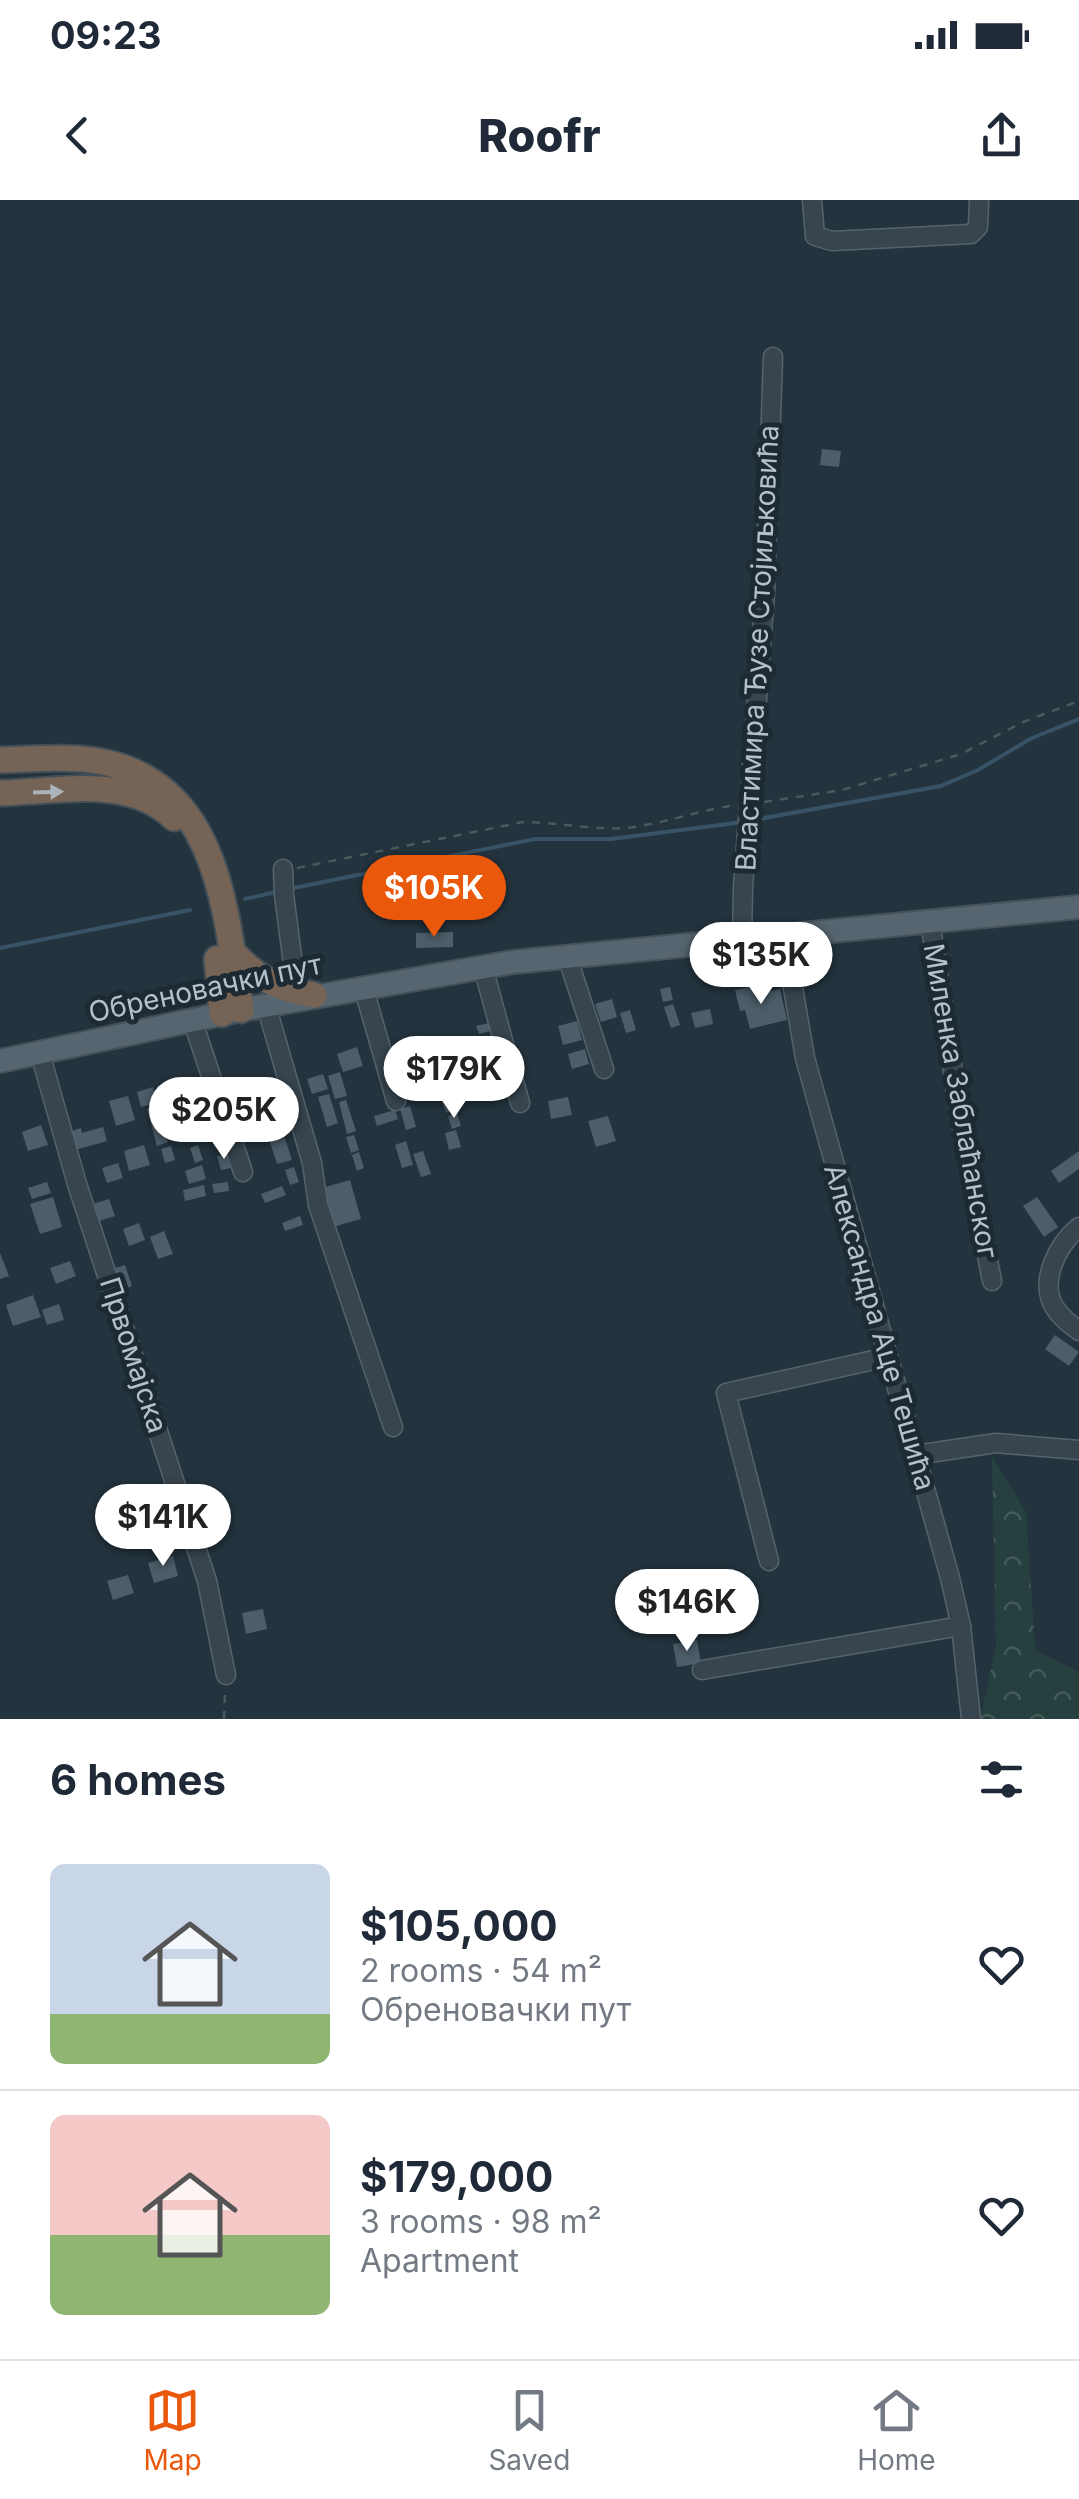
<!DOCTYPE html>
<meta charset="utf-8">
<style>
:root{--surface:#fff;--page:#f6f6f7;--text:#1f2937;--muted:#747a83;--line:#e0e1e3;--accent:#ea580c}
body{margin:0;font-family:Inter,sans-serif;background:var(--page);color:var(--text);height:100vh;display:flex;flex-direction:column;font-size:38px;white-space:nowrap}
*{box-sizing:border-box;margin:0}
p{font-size:32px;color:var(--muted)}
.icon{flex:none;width:55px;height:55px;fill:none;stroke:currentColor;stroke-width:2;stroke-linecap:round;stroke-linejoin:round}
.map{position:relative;height:1519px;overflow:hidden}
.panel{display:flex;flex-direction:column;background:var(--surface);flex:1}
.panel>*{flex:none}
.price{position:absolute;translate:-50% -85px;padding:0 22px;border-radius:35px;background:#fff;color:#222;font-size:32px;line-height:65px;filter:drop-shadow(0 2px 5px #0008)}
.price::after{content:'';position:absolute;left:50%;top:60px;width:30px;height:22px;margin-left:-15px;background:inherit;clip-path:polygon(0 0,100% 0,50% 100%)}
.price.selected{background:var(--accent);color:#fff}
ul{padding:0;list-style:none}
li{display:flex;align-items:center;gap:30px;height:250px;padding:0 50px}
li+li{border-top:2px solid var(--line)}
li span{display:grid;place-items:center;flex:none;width:280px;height:200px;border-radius:15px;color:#555}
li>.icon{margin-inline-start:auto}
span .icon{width:120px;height:120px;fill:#fffc;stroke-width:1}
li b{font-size:42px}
h2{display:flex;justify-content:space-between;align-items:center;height:120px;padding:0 50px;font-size:42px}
.status{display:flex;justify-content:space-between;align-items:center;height:70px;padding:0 50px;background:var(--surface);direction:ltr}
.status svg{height:28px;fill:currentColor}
header{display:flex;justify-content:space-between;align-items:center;height:130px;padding:0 50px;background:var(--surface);font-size:45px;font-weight:800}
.menu{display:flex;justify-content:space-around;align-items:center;height:140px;border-top:2px solid var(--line);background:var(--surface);font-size:28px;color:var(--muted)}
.menu a{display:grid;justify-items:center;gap:5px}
.menu .selected{color:var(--accent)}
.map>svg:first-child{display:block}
.forest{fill:url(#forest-crowns)}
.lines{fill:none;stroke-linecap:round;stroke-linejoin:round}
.stream{stroke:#385367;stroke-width:4}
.building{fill:#4d5e6a}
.minor-casing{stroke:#56636d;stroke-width:21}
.major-casing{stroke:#45515b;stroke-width:26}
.highway-casing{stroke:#43505a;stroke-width:29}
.path{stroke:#445c5b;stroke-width:2.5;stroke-dasharray:8 8;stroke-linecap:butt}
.minor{stroke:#38454f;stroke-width:18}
.major{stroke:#56656f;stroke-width:22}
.highway{stroke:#756455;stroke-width:25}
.oneway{fill:#abb2b8}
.labels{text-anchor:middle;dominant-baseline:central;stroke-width:10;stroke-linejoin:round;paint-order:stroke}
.street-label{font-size:28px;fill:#b5c0ca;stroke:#1d2a34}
</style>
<div class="status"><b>09:23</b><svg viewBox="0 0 49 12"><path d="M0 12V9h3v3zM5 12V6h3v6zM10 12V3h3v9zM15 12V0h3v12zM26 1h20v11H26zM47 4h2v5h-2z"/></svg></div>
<header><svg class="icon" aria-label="back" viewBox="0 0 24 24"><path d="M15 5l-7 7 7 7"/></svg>Roofr<svg class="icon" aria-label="share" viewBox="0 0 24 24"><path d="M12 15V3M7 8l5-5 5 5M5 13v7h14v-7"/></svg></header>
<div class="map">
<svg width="1079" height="1519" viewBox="0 0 1079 1519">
<defs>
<pattern id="forest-crowns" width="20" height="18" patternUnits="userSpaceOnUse" patternTransform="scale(2.5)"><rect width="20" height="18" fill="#26403f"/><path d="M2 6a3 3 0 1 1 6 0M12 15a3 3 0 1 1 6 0" fill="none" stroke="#435a59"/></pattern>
</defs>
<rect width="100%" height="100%" fill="#24343f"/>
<!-- forest -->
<polygon class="forest" points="992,1256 1026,1312 1035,1450 1079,1472 1079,1519 980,1519 996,1447"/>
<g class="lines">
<!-- stream -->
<g class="stream">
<polyline points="753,620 941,586 978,570 1032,538 1079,519"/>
<polyline points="289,689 535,639 611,639 743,622"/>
<polyline points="245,699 280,691"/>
<polyline points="0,748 190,710"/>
</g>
</g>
<!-- building -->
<g class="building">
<polygon points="822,249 841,251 839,267 820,265"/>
<polygon points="453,732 453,747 416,748 416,733"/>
<polygon points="752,786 754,795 780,789 787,820 750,829 745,810 740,811 735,790"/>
<polygon points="670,787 673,800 663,802 660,789"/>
<polygon points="612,799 617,817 601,822 595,804"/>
<polygon points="673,804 680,825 671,828 664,807"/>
<polygon points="710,809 713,824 695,828 691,813"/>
<polygon points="630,810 636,830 626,833 620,813"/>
<polygon points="577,821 582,840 563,845 558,826"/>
<polygon points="493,822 495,830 479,834 476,826"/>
<polygon points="480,841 485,862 464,866 460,846"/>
<polygon points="357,847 363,866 343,872 337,854"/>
<polygon points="438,847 445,873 427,878 419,853"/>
<polygon points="585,849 589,864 572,869 568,854"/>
<polygon points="340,872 347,896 335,899 328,876"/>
<polygon points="323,874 328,889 312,894 307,879"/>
<polygon points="448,877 451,892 437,896 432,881"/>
<polygon points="153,887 157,903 141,907 137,892"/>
<polygon points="178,888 181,899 172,901 169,890"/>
<polygon points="329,894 338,923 327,927 318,897"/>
<polygon points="128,896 135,920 116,926 109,901"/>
<polygon points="568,897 572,915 551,919 548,901"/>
<polygon points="452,898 456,910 446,913 442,901"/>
<polygon points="242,900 249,922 238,925 232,903"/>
<polygon points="346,900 356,931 347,934 339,902"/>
<polygon points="158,905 168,942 157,946 147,909"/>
<polygon points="271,906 274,916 256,921 253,911"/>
<polygon points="410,906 416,927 406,930 400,909"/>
<polygon points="395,910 398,919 377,926 374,916"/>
<polygon points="457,913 461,926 452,929 448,916"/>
<polygon points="608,916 616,941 596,947 588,921"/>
<polygon points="41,925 48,945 28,951 22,932"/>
<polygon points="103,927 107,941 75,950 69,932 81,928 82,933"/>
<polygon points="456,930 461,947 449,950 445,933"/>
<polygon points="354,935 359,950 351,953 346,937"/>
<polygon points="285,938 292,960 277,964 270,942"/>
<polygon points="406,941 413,965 402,968 395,945"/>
<polygon points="144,945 150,965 129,971 124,951"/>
<polygon points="198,945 203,960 195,963 190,948"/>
<polygon points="171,946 175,960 165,963 161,949"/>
<polygon points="423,951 431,974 421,977 413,954"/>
<polygon points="1079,951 1079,969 1059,983 1051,971"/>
<polygon points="359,952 364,968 357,971 352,955"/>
<polygon points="227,954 231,968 221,970 217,956"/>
<polygon points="118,963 123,978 107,983 102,968"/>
<polygon points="202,965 206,979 189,984 185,971"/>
<polygon points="294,967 299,982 290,985 285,970"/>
<polygon points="350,980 361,1019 329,1028 318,989"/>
<polygon points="47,982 51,993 32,999 28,988"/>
<polygon points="228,982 229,991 214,993 212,984"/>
<polygon points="204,985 206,996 185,1001 183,990"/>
<polygon points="282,986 286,995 265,1003 261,994"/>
<polygon points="53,997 62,1027 40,1034 30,1004"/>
<polygon points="1037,997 1058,1027 1044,1037 1023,1006"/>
<polygon points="109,999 115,1016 99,1021 93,1004"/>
<polygon points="300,1016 303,1025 285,1031 282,1023"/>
<polygon points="139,1023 145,1040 129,1046 123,1029"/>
<polygon points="164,1031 173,1054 158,1059 150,1037"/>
<polygon points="0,1053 9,1076 0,1079"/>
<polygon points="70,1061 76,1076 56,1084 50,1068"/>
<polygon points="125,1065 132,1086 119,1091 112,1069"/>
<polygon points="33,1095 41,1117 13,1126 6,1105"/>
<polygon points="59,1104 64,1120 47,1125 42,1110"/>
<polygon points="1055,1135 1079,1152 1069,1166 1045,1149"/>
<polygon points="173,1356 178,1376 154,1383 148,1363"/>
<polygon points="128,1375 134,1393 113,1400 107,1381"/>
<polygon points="263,1409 267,1429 246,1434 242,1413"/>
<polygon points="697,1440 701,1463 677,1467 673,1444"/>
</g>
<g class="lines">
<!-- minor casing -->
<g class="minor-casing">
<g id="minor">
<polyline points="812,0 815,36 832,41 971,34 978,27 979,0"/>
<polyline points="283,669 284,695 295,779 292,791"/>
<polyline points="930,721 959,912 992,1081"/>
<polyline points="784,735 805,858 950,1378 961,1426 971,1519"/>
<polyline points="742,739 743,687 765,392 773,157"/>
<polyline points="567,756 604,869"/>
<polyline points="483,767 520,903"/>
<polyline points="363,786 396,901"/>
<polyline points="266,805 312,963 318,1005 393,1227"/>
<polyline points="192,819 243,972"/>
<polyline points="40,853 77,984 207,1381 226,1475"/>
<path d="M1079,1027C1058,1044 1038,1082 1055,1108C1061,1118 1070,1124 1079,1131"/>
<polyline points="916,1255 996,1243 1079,1250"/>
<polyline points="769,1361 726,1193 887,1157"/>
<polyline points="702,1470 961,1426"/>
</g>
</g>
<!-- major casing -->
<g class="major-casing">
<polyline id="major" points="0,861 241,810 513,762 1079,707"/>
</g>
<!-- highway casing -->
<g class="highway-casing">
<g id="highway">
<path d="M0,560C35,559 74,555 108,563C220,590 226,715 241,810"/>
<path d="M0,593C57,592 129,574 174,618"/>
<path d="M231,750C255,778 279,789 314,795"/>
<polyline points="217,759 222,814"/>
</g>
</g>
<!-- path -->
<g class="path">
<polyline points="764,602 842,590 961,554 1023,522 1079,501"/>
<path d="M297,668L523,622C557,622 603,632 634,627C668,622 701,610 736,605"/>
<polyline points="224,1519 225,1491"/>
</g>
<!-- minor -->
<use href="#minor" class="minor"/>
<!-- major -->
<use href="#major" class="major"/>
<!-- highway -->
<use href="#highway" class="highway"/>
</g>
<!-- one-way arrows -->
<defs><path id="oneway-solid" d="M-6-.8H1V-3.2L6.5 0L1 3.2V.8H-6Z" transform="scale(2.5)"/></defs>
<use class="oneway" href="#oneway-solid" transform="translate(48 592) rotate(-2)"/>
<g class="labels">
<!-- street labels -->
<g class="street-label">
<text transform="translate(757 448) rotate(-87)">Властимира Ђузе Стојиљковића</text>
<text transform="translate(205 788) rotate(-12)">Обреновачки пут</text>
<text transform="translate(961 901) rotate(80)">Миленка Заблаћанског</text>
<text transform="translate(880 1127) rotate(74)">Александра Аце Тешића</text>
<text transform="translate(134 1155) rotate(72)">Првомајска</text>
</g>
</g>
</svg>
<b class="price selected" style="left:434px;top:740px">$105K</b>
<b class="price" style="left:761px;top:807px">$135K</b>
<b class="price" style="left:454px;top:921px">$179K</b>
<b class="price" style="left:224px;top:962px">$205K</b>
<b class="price" style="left:163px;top:1369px">$141K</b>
<b class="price" style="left:687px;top:1454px">$146K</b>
</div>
<section class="panel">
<h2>6 homes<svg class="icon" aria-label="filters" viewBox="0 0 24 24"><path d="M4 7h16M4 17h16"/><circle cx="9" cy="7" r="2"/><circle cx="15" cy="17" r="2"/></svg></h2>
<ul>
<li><span style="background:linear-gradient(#c9d6e8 75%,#8fb573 0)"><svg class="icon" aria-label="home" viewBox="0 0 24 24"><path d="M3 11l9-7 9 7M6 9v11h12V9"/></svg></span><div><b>$105,000</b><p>2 rooms · 54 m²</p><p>Обреновачки пут</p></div><svg class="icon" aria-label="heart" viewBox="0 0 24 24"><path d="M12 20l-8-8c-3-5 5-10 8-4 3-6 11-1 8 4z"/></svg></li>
<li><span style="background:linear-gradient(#f6c9c9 60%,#8fb573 0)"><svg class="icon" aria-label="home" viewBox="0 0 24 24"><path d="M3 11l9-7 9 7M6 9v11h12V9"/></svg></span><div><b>$179,000</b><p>3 rooms · 98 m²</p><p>Apartment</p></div><svg class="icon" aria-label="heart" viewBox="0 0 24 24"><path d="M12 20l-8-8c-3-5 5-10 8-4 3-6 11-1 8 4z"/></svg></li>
</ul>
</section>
<nav class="menu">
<a class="selected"><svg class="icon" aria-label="map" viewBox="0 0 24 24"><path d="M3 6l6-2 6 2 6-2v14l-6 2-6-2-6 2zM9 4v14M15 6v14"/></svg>Map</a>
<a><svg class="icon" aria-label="saved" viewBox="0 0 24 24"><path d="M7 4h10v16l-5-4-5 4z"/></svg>Saved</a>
<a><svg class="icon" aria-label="home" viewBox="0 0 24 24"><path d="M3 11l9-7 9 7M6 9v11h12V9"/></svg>Home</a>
</nav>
